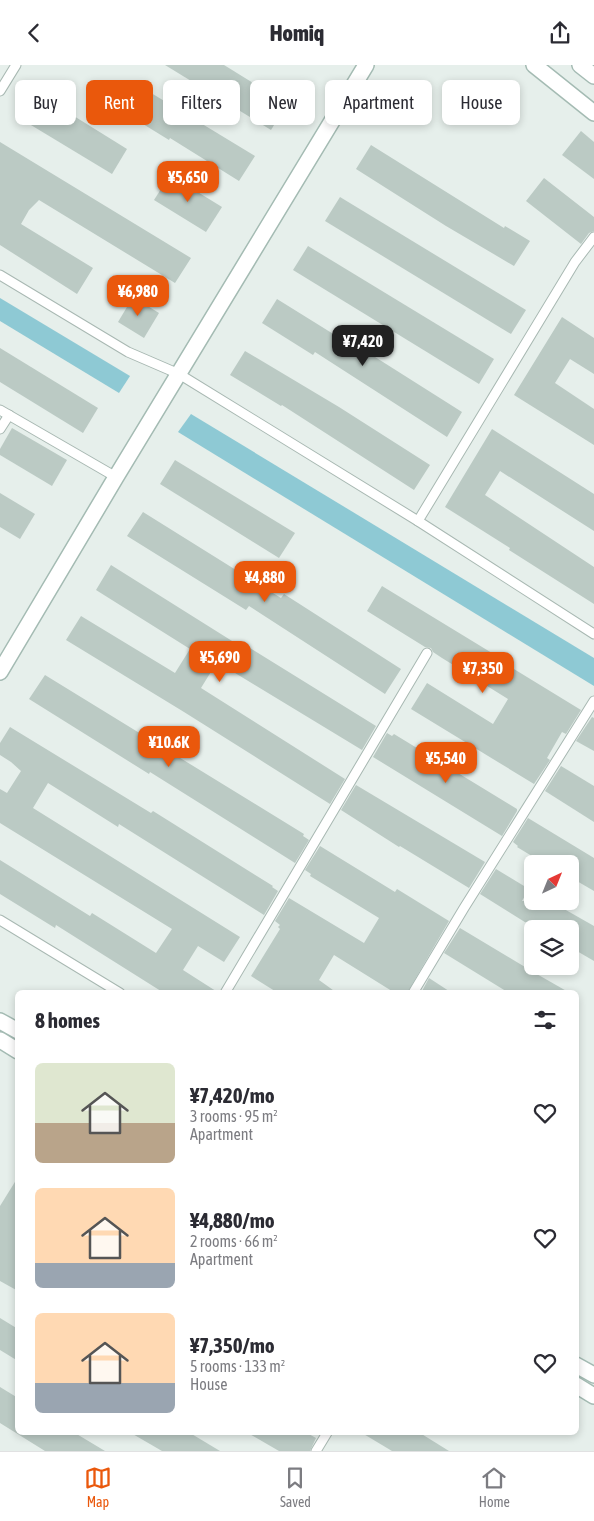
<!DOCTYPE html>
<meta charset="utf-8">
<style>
:root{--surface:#fff;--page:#f7f7f7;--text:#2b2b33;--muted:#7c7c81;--line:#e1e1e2;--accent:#ea580c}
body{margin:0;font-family:"Asap Condensed",sans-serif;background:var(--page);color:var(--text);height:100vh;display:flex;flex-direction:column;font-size:19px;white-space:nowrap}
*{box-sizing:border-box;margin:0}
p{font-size:16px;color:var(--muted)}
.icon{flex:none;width:28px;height:28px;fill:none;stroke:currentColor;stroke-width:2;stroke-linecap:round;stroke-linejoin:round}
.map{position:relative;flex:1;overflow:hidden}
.details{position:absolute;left:15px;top:925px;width:564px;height:445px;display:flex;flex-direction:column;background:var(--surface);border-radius:8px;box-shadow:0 2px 8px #0003}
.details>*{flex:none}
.banner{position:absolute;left:15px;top:15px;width:565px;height:45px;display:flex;gap:10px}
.needle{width:32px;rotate:43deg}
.buttons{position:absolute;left:524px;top:790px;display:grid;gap:10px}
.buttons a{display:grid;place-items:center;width:55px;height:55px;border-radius:8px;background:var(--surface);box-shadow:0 2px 8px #0003;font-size:25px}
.price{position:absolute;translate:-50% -42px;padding:0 11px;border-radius:10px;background:var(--accent);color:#fff;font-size:16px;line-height:32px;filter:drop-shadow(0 1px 2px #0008)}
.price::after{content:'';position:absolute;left:50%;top:30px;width:15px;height:11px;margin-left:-8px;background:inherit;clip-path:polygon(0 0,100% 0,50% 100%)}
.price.active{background:#222;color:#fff}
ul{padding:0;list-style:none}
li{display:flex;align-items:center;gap:15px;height:125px;padding:0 20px}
li span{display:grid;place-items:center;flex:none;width:140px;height:100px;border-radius:8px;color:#555}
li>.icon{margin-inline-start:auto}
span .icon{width:60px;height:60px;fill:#fffc;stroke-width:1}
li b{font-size:21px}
h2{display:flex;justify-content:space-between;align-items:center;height:60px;padding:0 20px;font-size:21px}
.pill{padding:0 18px;border-radius:8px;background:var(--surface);box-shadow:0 2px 8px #0003;font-size:18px;line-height:45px}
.pill.active{background:var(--accent);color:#fff}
header{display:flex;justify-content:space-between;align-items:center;height:65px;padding:0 20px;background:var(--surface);font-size:22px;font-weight:800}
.tab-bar{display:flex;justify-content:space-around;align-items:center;height:70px;border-top:1px solid var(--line);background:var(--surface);font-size:14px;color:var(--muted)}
.tab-bar a{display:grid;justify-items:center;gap:2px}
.tab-bar .active{color:var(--accent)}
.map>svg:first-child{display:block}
.water{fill:#8ec9d4}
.building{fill:#bbcac4}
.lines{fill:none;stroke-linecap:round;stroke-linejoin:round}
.lane-casing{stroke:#a8b8b2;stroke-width:11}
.secondary-casing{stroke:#a4bbb3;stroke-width:18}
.lane{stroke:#fff;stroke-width:9}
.secondary{stroke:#fff;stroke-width:15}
</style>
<header><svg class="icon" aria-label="back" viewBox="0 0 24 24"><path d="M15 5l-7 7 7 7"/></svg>Homiq<svg class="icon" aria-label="share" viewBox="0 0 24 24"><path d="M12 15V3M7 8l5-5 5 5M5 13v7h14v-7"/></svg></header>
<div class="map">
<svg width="594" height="1386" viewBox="0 0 594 1386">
<rect width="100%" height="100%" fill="#e6efeb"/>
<!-- water -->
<g class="water">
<polygon points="0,233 130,311 119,328 0,256"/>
<polygon points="191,349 594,593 594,621 178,367"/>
</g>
<!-- building -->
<g class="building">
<polygon points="165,0 224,0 287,39 271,65"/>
<polygon points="133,17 255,91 239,116 170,73 169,75 117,43"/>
<polygon points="32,25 127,84 112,109 16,51"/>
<polygon points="581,66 594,77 594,114 562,90"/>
<polygon points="0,77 191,193 175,218 39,135 29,145 21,159 93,203 77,229 0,180"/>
<polygon points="371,80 504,163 505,161 530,176 514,201 446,161 356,104"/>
<polygon points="170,110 222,142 206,167 154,135"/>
<polygon points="544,113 594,152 594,166 589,168 581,179 526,136"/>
<polygon points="340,132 526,245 511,269 325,156"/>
<polygon points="308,181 494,294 479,319 293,205"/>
<polygon points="133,232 159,248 144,273 118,257"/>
<polygon points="277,234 343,275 345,273 462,347 447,372 315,287 313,290 262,258"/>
<polygon points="562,252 594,273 594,309 570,294 555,318 594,344 594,380 514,330"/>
<polygon points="0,283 98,343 83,368 0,317"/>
<polygon points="245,286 339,342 430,400 414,425 282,340 281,341 230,310"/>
<polygon points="12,363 67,395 52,421 0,390 0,384"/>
<polygon points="492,364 594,429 594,466 500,406 485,430 594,502 594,539 509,485 510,483 445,442"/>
<polygon points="175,395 295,468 279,493 160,419"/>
<polygon points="0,428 35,449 20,474 0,462"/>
<polygon points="143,447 281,533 284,529 401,604 385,629 249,541 246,545 127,471"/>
<polygon points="111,500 248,586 250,583 376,661 362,685 217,597 201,623 345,714 330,739 184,647 66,575 81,551 175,608 190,584 96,525"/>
<polygon points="382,521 510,599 509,601 581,645 566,669 562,667 547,693 550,695 534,719 411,644 427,618 493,659 508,634 442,593 433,587 431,583 425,582 367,546"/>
<polygon points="45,610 304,769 303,771 309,775 295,798 150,707 149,709 29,634"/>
<polygon points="592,652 594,653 594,686 576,676"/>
<polygon points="10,662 151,748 153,746 273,821 272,822 278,826 264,850 119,759 118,762 48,718 33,743 240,872 224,897 198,881 183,905 219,928 164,928 56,860 55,863 0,829 0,795 90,851 92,848 156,888 172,864 0,758 0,724 7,728 21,706 11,697 0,690 0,678"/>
<polygon points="387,668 392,671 394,669 517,744 517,746 502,771 373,692"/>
<polygon points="561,701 594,721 594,757 545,726"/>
<polygon points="356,720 485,797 469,823 400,781 399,782 341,745"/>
<polygon points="528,753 594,793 594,826 570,812 570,799 545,799 517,782 518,781 513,777"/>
<polygon points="320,781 395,827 397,824 449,856 407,928 395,928 334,890 319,915 337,928 278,928 251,911 280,864 278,862 280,860 275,856 289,833 364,878 379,853 310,811 311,809 305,805"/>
<polygon points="496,804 529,824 522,836 550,836 594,861 594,896 570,882 570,864 536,864 480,829"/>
<polygon points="460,863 535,908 570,928 509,928 444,888"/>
<polygon points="429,913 452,928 421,928"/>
<polygon points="18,1112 18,1226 0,1216 0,1141"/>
<polygon points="0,1253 18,1264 18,1296 0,1285"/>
<polygon points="0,1322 18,1333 18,1368 75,1368 105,1386 45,1386 0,1358"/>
<polygon points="131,1368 190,1368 220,1386 162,1386"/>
<polygon points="248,1368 307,1368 316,1373 310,1386 279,1386"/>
<polygon points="362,1368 420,1368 449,1386 392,1386"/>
</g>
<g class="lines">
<!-- lane casing -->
<g class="lane-casing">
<g id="lane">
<polyline points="0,26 16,0"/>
<polyline points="594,172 575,197 418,456 594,569"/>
<polyline points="0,210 128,287 179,309 418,456"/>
<polyline points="0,345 116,412"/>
<polyline points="0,364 9,350"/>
<polyline points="0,855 120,928"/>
<polyline points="225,928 427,588"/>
<polyline points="413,928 464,843 594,636"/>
<polyline points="316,1386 327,1368"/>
</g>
</g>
<!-- secondary casing -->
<g class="secondary-casing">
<g id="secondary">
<polyline points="534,0 594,48"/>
<polyline points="580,0 594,11"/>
<polyline points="0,607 116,412 366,0"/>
<polyline points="0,956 18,966"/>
<polyline points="0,975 18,986"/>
<polyline points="576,1300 594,1310"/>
<polyline points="576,1320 594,1331"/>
</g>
</g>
<!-- lane -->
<use href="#lane" class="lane"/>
<!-- secondary -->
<use href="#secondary" class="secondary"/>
</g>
</svg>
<div class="buttons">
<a><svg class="needle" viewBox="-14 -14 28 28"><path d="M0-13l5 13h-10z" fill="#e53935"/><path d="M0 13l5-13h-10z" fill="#7c7c81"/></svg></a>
<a><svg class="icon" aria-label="layers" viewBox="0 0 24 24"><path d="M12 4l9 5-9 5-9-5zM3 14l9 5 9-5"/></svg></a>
</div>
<b class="price" style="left:188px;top:138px">¥5,650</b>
<b class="price" style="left:138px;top:252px">¥6,980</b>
<b class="price active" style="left:363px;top:302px">¥7,420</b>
<b class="price" style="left:265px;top:538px">¥4,880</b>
<b class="price" style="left:220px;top:618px">¥5,690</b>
<b class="price" style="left:483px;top:629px">¥7,350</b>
<b class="price" style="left:169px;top:703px">¥10.6K</b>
<b class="price" style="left:446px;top:719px">¥5,540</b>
<div class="banner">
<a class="pill">Buy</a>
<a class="pill active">Rent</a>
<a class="pill">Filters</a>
<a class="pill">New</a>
<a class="pill">Apartment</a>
<a class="pill">House</a>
</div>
<section class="details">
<h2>8 homes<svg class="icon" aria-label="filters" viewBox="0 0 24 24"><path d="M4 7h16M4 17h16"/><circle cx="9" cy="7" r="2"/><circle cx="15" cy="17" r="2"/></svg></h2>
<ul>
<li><span style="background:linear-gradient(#dfe7d0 60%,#b9a48a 0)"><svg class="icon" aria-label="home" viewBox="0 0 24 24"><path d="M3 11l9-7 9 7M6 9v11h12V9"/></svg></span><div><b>¥7,420/mo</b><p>3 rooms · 95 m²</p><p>Apartment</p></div><svg class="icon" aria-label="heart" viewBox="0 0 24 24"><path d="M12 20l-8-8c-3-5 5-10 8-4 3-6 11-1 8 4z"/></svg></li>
<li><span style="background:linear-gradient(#ffd9b3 75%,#9aa5b1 0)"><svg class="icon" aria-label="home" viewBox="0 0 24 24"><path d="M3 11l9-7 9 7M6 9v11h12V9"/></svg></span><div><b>¥4,880/mo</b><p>2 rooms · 66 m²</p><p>Apartment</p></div><svg class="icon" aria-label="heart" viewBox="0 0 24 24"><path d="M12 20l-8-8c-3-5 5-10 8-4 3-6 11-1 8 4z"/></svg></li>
<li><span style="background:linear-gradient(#ffd9b3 70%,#9aa5b1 0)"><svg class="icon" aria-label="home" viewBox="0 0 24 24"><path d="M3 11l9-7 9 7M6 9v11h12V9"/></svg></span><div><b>¥7,350/mo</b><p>5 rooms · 133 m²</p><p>House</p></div><svg class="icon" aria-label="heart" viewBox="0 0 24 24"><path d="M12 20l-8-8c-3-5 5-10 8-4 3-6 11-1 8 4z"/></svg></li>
</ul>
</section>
</div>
<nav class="tab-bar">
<a class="active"><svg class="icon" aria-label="map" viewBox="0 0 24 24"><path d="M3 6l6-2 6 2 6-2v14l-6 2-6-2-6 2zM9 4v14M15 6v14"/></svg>Map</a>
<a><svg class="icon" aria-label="saved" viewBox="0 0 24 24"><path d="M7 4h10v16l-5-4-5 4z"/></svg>Saved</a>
<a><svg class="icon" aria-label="home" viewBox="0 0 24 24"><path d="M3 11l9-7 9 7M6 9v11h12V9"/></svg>Home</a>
</nav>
